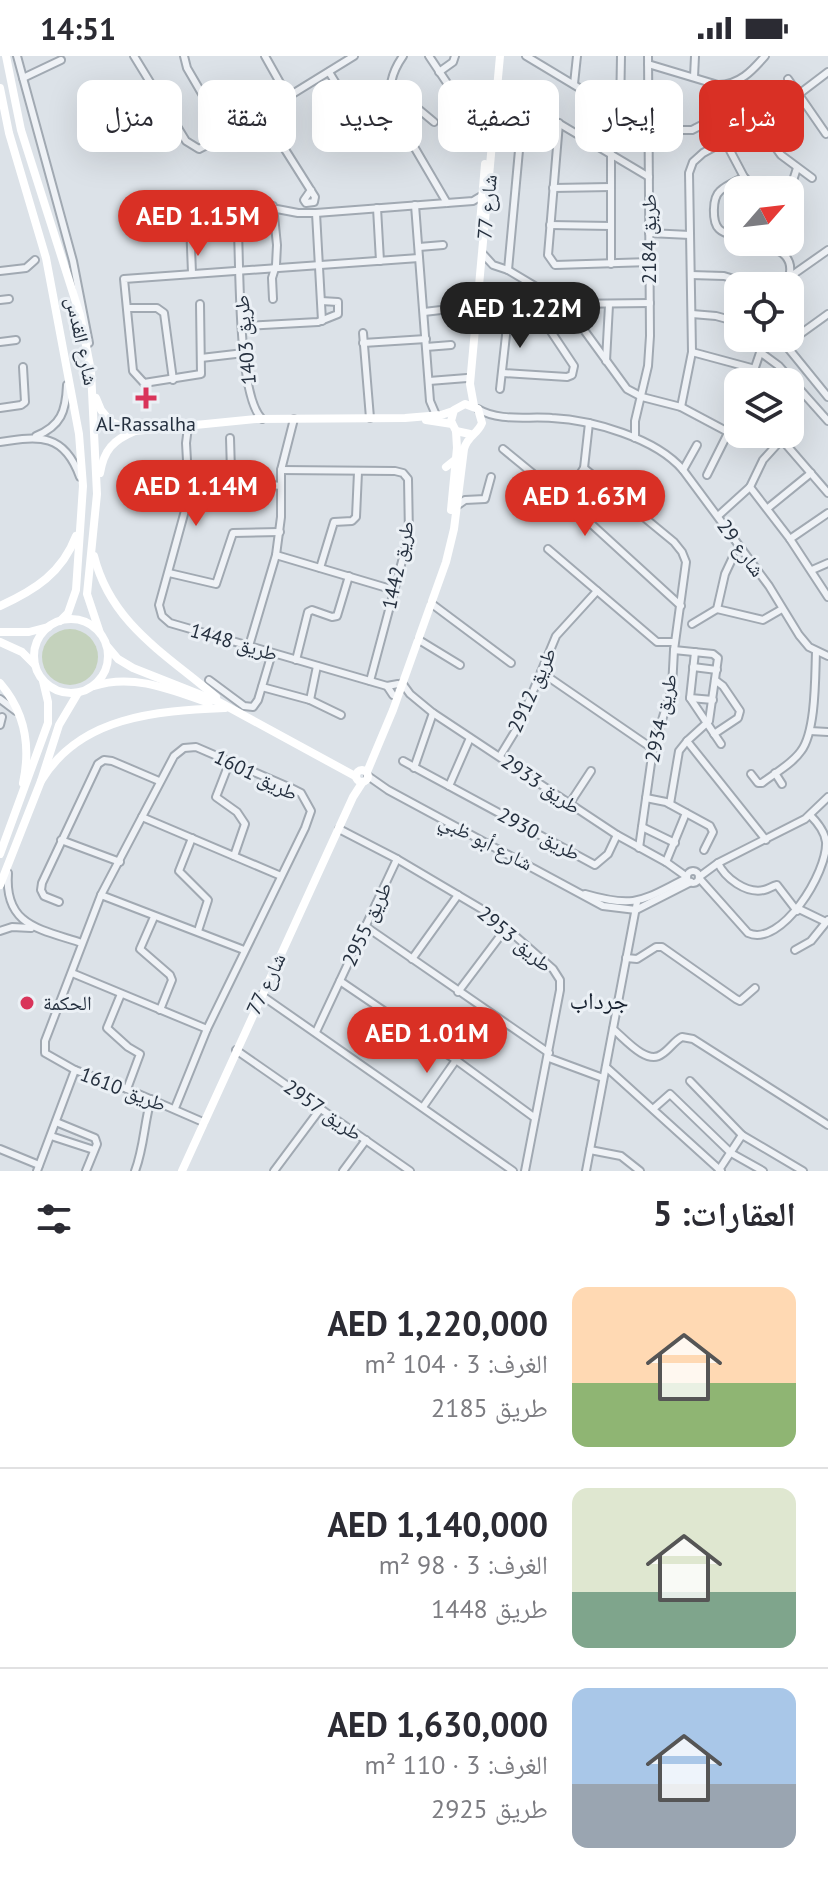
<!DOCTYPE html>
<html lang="ar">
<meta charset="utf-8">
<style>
:root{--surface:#fff;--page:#f2f2f3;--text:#2b2b33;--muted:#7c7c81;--line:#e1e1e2;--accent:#d93025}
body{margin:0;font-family:"PT Sans","Noto Naskh Arabic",sans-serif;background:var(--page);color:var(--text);direction:rtl;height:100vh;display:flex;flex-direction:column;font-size:30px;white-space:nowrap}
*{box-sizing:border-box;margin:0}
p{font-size:26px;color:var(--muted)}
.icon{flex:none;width:44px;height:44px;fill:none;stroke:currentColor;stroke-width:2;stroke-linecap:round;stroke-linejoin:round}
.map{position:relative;height:1115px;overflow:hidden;direction:ltr}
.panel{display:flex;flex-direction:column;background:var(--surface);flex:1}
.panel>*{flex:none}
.guide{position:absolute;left:24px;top:24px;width:780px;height:72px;direction:rtl;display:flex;gap:16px}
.needle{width:52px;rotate:62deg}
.controls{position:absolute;left:724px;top:120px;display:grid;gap:16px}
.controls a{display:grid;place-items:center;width:80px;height:80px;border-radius:16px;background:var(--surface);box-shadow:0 8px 32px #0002;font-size:40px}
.price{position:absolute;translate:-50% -68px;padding:0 18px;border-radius:28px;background:var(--accent);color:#fff;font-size:26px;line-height:52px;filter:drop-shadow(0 2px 4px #0008)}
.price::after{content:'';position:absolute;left:50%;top:48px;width:24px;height:18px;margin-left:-12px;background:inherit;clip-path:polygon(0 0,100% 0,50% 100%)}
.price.active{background:#222;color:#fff}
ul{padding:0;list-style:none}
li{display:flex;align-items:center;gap:24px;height:200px;padding:0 32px}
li+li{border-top:2px solid var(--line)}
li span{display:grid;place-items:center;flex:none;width:224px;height:160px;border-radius:16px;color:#555}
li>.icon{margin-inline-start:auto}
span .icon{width:96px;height:96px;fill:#fffc;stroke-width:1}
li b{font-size:34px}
h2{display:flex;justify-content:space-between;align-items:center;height:96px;padding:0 32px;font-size:34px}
.chip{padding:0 28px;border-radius:16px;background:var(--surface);box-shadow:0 8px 32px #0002;font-size:28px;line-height:72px}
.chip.active{background:var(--accent);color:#fff}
.status{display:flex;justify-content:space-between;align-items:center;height:56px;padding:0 40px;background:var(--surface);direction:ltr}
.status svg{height:22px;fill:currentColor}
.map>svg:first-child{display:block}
.green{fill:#c4d2bc}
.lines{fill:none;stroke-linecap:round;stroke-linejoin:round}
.street-casing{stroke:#a1a9b2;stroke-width:10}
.street{stroke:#eff2f6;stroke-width:6}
.secondary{stroke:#fff;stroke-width:8}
.poi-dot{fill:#d9345a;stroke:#ebf0f5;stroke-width:3}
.labels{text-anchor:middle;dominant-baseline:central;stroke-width:6;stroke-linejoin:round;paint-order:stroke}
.street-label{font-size:20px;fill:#25303f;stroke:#ebf0f5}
.poi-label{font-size:20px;fill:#25303f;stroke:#ebf0f5}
.quarter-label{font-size:24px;fill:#172130;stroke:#ebf0f5}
</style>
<div class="status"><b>14:51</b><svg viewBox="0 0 49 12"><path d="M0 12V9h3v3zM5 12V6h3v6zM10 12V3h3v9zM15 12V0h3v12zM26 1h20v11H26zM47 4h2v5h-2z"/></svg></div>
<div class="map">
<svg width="828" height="1115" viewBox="0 0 828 1115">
<rect width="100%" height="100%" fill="#dce2e8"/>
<!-- green -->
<circle class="green" cx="70" cy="601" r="28"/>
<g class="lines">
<!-- street casing -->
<g class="street-casing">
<g id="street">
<polyline points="17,0 73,205 89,287"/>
<polyline points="134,0 186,85 199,93 226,79 354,0"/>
<polyline points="184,0 187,12 226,79"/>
<polyline points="265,0 288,41"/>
<path d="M403,0C391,17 388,32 392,53L447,147"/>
<polyline points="429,0 459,45"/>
<polyline points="526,0 649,74 692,74 727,56"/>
<path d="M648,8L718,29C739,29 752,15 765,0"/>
<polyline points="329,16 351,52"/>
<polyline points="439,16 453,6 455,0"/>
<polyline points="694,21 695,0"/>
<polyline points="23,22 61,4"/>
<polyline points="788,23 826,78"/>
<polyline points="574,28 577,0"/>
<polyline points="799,38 828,16"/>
<polyline points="523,46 649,121"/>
<polyline points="212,52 243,34"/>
<polyline points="392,53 416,51 434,66"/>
<polyline points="262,57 310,133 315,141 314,146 306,147 304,144 311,134"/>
<polyline points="620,57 621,0"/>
<polyline points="559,67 548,199 555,209 650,206"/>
<polyline points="83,82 157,38"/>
<polyline points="725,85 744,121 756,134"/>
<polyline points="553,132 611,131"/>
<polyline points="790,134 797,112"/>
<polyline points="198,147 241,146 249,155"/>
<polyline points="415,149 430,345 436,359"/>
<polyline points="273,150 277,189 276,209 272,222 273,243"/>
<polyline points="377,152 380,205"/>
<polyline points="316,157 322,265"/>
<polyline points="550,169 611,170"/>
<polyline points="649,177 690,179"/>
<polyline points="190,178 177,177 173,173 173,168 181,162 190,166 192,217"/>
<path d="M738,181C732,179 724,178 719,173C712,166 712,142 720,135C726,129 737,125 744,121"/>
<path d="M755,186C781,193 799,201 786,230"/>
<polyline points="419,191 443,189"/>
<polyline points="483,198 493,209 508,214 565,248 627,333 642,341 681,351 728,376"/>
<polyline points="611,208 611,98"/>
<polyline points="508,214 525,29"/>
<polyline points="0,215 26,212 35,204"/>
<polyline points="691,219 724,220 757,230"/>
<polyline points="791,220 828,194"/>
<polyline points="0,244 9,243"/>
<polyline points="200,248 201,318 144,327 133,315 124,223 419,202"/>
<polyline points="565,248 650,247"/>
<polyline points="127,252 157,252 164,257 173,324"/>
<polyline points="424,256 441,254"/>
<polyline points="692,258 716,260 738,266"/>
<polyline points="243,270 318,266 338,258 338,246 321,245"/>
<polyline points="363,277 370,362"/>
<polyline points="780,282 828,341"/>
<polyline points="0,286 16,284"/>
<polyline points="363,287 426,283"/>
<polyline points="785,289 828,258"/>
<polyline points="426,291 451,289"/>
<polyline points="692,296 755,313"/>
<polyline points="760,296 779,310 828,365"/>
<polyline points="201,302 244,297"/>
<polyline points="606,305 609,249"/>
<polyline points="503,317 567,321 572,319 574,310 546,268 559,245"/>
<polyline points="429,325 467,322"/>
<polyline points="750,326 765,282"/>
<polyline points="500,333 508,261 512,255 519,254 546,268"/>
<polyline points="681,351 692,296 689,117 693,106 703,97 758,67 781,99 812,122"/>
<polyline points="0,352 21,349 25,346 23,311"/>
<path d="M478,353C500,366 527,360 552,362C592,364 656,382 683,414L769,530L799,579L809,591L828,600"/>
<path d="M262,363C238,340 240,215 238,178C238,163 247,154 261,150L298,157H316L473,145L483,139"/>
<polyline points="188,371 186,387 189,440 159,549 162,560 170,567 387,630"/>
<polyline points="777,378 828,437"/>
<path d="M36,380C61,370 66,355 67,329"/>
<polyline points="230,382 231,415"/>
<polyline points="635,382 635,365 648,310 650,280 648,0"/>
<path d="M0,386C40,380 64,377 80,421"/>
<polyline points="503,393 564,443 681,550"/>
<polyline points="584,412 674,486 682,496 686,506 674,594 672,632 653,693 639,792"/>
<polyline points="188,414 228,414 238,417 252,427 281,430"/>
<polyline points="281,414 395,415 403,417 408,423 409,479 370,625"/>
<polyline points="683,414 697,389"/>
<polyline points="707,419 738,357"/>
<polyline points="750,431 790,483 828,541"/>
<polyline points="564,443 584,412 589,367"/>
<polyline points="458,449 465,444 485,443 491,421"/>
<polyline points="768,452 811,417"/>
<polyline points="718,460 750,431 763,404 782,383"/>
<polyline points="790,483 828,457"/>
<polyline points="548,493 657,586 674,586"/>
<polyline points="276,499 394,534"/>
<polyline points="320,512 334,466 352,465 356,461 358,416"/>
<polyline points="812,514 828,507"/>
<polyline points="169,517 216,528 233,477 280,476"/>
<polyline points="432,548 511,607"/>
<polyline points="717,553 763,564 782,553"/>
<polyline points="692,568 717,553 725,518 733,501"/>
<polyline points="419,584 460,609"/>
<polyline points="249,590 276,499 281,461 281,414 294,363"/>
<polyline points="674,594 713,598 718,602 709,665 687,685"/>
<polyline points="695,596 690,642 721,688"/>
<polyline points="296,604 308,556 312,554 332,561 337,560 349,520"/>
<polyline points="693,611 717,614"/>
<polyline points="541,616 653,693"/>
<polyline points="209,624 244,650 253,651 258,644 272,597"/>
<polyline points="402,627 410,638 433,657 617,779 666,806 687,821"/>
<polyline points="262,631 310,644 341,659"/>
<polyline points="393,639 387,630 398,628"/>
<polyline points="690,642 713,644"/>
<polyline points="0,643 16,655"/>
<polyline points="310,644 317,610"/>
<polyline points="0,669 2,661"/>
<polyline points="810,675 828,676"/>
<polyline points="714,678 738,662 740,655 723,630 715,624"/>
<polyline points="500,700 519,669 556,580 597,535"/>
<polyline points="230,705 216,741 237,756 245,768 234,800"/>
<polyline points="403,705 595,809 608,798 617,779"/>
<polyline points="414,712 433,657"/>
<polyline points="775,717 782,728"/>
<path d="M751,718L758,727H762C775,717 792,708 801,695C816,675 815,621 816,596"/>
<polyline points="368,720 388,734 603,850 636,854 691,826"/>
<polyline points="449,730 470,682"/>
<polyline points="646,742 666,746 710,770 713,776 704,794"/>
<polyline points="570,747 591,715"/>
<polyline points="670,748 679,695 687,685 766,784"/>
<polyline points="142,761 281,820"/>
<polyline points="642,771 675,787"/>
<polyline points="339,773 397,803 490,858 553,913 560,924 560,934 525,1115"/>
<polyline points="192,782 179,815 208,844 198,875"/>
<polyline points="61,784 120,806"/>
<polyline points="666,806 686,757"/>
<path d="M718,807C725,822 746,838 764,834C769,833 772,830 777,829L797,855"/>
<circle cx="693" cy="821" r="6"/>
<path d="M8,817C4,870 40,873 82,887"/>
<polyline points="699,821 718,807 805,763 828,741"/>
<path d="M699,822L748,877C781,892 828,816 826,786C825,776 817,766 810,759"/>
<path d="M585,838C637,853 642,844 687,822"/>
<polyline points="101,839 244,894"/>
<polyline points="59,846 44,840 41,834 42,827 98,708 104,704 112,705 159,725"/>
<polyline points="799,853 826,866"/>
<polyline points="154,861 140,893 170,919 172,924 160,954"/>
<polyline points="365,870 549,997"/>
<polyline points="0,875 12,871 31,872"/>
<polyline points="795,894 811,885 828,864"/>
<polyline points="626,902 637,903 656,891 662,891 736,943 740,945 755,932"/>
<polyline points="412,903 458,839"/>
<polyline points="72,917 207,973"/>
<polyline points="340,925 456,1004 535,1062"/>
<polyline points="458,936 507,871"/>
<polyline points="121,938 107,972 128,991 140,998 127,1033"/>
<polyline points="261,939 513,1115"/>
<path d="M613,973C624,982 647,1010 662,998C670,993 674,985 682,981L693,983L828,1069"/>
<polyline points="316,976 397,803"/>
<polyline points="236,994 410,1115"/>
<polyline points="549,1002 603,1022"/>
<polyline points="606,1011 721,1115"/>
<polyline points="690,1025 742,1079 803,1115"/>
<polyline points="423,1051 456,1004"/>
<polyline points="175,1052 207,973 305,772 311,755 301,737 291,732 196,691 184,692 174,700 101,839 45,985 45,997 75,1014 127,1033 203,1066"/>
<polyline points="653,1053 670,1038 731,1097 763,1115"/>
<polyline points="56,1066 95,1082 97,1088 86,1115"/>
<polyline points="51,1080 94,1094"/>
<polyline points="0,1093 39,1109"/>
<polyline points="590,1094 621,1100 640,1115"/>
<polyline points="719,1114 742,1079"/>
<polyline points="37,1115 75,1014"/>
<path d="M135,1115C144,1092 144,1067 151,1043"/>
<polyline points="274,1115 321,1052"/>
<polyline points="343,1115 366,1084"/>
<polyline points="586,1115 637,846"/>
</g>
</g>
<!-- street -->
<use href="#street" class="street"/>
<!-- secondary -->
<g class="secondary">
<polyline points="6,0 21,74 80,259 91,315 97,438 87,538 100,577"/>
<polyline points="0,32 9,77 46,202 79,378 83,430 76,534 68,557 60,565"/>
<polyline points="479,179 485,108"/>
<polyline points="96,342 101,354 111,366 135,375 256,363 405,362 441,359 453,355"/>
<polyline points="474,350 470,328 500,0"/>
<polyline points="426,364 452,368"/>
<polyline points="446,411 456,403"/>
<path d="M100,417C104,394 113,384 135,375"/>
<polyline points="451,454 457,392 456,375"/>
<path d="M94,500C111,568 166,598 216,641"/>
<path d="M0,550C35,534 62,517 76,480"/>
<circle cx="71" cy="600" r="37"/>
<polyline points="0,576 29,576 48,571"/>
<polyline points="0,586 22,596 35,609"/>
<polyline points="107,590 118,603 133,612 219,646 355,720"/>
<path d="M0,627C25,656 31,690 23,727"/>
<path d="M94,630C133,617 172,634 209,647"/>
<circle cx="362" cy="720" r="6"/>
<path d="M367,716L393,654L446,506L454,473L464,393C468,379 477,379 482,367L478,353L465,348L454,354L451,365L456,375L470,378"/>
<path d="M41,725C80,660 156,655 225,652"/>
<polyline points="0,798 48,667 48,646 43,625"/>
<polyline points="0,829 41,725 59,669 78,637"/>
<polyline points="182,1115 353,741 362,727"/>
</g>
</g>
<!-- markers -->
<g class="poi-dot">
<path d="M142 330h8v8h8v8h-8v8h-8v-8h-8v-8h8z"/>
<circle cx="27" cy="947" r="8"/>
</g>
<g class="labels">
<!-- street labels -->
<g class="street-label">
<text transform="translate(487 151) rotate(-85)">شارع 77</text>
<text transform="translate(649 183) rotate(-90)">طريق 2184</text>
<text transform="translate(245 284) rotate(-95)">طريق 1403</text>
<text transform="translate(82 285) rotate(78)">شارع القدس</text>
<text transform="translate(741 492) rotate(54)">شارع 29</text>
<text transform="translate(398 509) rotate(-78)">طريق 1442</text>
<text transform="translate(234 586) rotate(16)">طريق 1448</text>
<text transform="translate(532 634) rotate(-66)">طريق 2912</text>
<text transform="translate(661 662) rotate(-78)">طريق 2934</text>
<text transform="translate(256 719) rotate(26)">طريق 1601</text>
<text transform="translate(541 728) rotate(34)">طريق 2933</text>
<text transform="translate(539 778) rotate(28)">طريق 2930</text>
<text transform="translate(486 786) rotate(27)">شارع أبو ظبي</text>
<text transform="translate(367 868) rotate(-65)">طريق 2955</text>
<text transform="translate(515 883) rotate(40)">طريق 2953</text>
<text transform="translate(266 928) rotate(-65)">شارع 77</text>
<text transform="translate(123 1033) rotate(21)">طريق 1610</text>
<text transform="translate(323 1054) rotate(35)">طريق 2957</text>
</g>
<!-- poi labels -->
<g class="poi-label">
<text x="146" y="368">Al-Rassalha</text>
<text x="43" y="947" text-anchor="start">الحكمة</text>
</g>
<!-- quarter labels -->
<g class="quarter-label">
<text x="599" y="944">جرداب</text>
</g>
</g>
</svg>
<div class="controls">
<a><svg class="needle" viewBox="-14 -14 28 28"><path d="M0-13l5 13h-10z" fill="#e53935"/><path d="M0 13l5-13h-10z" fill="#7c7c81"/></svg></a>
<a><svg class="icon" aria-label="locate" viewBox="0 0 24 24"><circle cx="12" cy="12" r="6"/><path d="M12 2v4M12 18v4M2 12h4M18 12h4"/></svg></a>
<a><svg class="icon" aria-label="layers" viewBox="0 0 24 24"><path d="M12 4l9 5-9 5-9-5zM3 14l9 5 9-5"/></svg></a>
</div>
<b class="price" style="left:198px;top:202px">AED 1.15M</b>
<b class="price active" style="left:520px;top:294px">AED 1.22M</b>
<b class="price" style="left:196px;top:472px">AED 1.14M</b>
<b class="price" style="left:585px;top:482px">AED 1.63M</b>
<b class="price" style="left:427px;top:1019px">AED 1.01M</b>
<div class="guide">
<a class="chip active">شراء</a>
<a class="chip">إيجار</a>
<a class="chip">تصفية</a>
<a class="chip">جديد</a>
<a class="chip">شقة</a>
<a class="chip">منزل</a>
</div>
</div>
<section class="panel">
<h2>العقارات: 5<svg class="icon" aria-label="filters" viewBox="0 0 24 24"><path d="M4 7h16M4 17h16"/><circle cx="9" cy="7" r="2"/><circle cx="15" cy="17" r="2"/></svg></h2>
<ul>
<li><span style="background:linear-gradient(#ffd9b3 60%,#8fb573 0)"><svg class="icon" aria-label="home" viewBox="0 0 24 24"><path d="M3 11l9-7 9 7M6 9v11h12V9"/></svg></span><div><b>AED 1,220,000</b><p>الغرف: 3 · 104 m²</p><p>طريق 2185</p></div></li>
<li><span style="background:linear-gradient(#dfe7d0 65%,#7fa58c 0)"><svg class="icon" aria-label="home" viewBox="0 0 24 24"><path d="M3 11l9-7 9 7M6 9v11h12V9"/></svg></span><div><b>AED 1,140,000</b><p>الغرف: 3 · 98 m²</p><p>طريق 1448</p></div></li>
<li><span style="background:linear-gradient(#a9c7e8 60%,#9aa5b1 0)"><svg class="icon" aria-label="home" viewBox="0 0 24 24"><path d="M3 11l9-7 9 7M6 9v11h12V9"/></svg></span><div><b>AED 1,630,000</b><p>الغرف: 3 · 110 m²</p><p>طريق 2925</p></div></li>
</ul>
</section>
